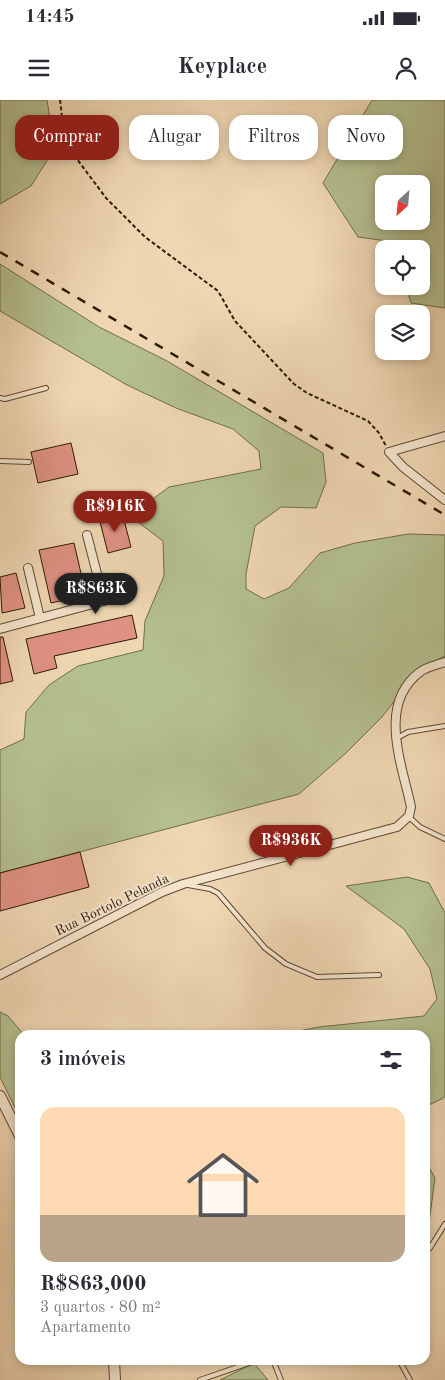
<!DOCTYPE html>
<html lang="pt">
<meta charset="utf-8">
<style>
:root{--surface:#fff;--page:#f7f7f7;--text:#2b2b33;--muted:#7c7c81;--accent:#8f2418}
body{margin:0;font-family:"Old Standard TT",serif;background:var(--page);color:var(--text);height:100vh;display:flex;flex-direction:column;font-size:19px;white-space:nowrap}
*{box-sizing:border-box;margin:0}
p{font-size:16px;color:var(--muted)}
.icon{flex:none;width:28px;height:28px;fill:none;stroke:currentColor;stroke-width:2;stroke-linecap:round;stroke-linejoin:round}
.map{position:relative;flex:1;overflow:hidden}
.drawer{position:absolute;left:15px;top:930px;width:415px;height:335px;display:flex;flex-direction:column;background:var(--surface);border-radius:15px;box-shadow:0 2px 8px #0003}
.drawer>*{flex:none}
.hud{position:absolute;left:15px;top:15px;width:415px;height:45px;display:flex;gap:10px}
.needle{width:32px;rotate:206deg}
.controls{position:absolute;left:375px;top:75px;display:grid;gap:10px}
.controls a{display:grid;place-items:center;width:55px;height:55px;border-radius:10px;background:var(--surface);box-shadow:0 2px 8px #0003;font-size:25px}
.price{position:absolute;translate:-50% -42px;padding:0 11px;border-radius:18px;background:var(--accent);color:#fff;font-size:16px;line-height:32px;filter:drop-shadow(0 1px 2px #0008)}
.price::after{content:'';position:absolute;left:50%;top:30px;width:15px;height:11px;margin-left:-8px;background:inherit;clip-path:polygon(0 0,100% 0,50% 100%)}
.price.active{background:#222;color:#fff}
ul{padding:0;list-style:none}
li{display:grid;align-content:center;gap:10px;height:265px;padding:0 25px}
li span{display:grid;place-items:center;height:155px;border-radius:15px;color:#555}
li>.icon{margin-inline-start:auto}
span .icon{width:90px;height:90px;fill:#fffc;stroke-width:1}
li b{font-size:21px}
h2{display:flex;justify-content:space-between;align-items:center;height:60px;padding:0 25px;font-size:21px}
.tag{padding:0 18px;border-radius:15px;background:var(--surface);box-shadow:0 2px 8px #0003;font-size:18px;line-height:45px}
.tag.active{background:var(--accent);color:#fff}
.status{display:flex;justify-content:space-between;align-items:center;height:35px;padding:0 25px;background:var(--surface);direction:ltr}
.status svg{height:14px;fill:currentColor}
header{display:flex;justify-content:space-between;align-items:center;height:65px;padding:0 25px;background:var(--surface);font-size:22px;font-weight:700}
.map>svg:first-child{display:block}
.green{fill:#b4bf8f;stroke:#726c4b;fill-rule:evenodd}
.building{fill:#df9182;stroke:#2f1a07}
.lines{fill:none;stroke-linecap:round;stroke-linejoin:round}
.service-casing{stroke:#5f4932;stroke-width:6}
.minor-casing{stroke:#5f4932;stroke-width:10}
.tertiary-casing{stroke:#5f4932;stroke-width:12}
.path{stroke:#2f1a07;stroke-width:2;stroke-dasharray:4 2.5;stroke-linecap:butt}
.service{stroke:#f4e4cd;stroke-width:4}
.minor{stroke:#f4e4cd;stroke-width:8}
.tertiary{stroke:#f4e4cd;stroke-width:10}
.rail{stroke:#2f1a07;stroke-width:2.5;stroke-dasharray:9 9;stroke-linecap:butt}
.labels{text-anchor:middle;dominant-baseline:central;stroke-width:4;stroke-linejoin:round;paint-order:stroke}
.street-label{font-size:14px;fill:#2f1a07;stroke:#f4e4cd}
</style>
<div class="status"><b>14:45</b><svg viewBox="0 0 49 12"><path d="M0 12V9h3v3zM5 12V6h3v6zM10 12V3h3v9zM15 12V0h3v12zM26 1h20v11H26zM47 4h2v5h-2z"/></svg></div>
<header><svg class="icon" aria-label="menu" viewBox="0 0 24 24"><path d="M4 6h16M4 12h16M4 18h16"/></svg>Keyplace<svg class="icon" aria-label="person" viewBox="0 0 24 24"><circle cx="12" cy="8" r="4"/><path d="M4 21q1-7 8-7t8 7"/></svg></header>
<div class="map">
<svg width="445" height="1280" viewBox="0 0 445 1280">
<rect width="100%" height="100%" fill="#eed6b2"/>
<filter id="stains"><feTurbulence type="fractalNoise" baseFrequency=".004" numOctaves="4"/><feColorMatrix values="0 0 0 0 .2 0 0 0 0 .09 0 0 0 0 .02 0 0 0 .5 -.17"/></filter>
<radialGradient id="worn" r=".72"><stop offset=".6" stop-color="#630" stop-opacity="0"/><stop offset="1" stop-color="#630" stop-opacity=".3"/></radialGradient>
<!-- green -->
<g class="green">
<polygon points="0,0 47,0 55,48 31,86 0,104"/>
<path d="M372,0H445V208L411,203L406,186H421V149H396L394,142L358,137L323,83ZM384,84H421V121H384Z"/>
<polygon points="0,164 99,227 167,261 323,353 326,382 316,408 281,407 255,426 246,474 246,489 264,499 289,488 320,453 355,443 408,434 445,435 445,556 420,568 382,617 346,653 299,694 0,773 0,650 24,639 26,612 49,585 78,566 143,550 145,521 164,476 163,441 130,416 169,387 261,369 259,351 233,329 176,308 127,285 0,211"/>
<polygon points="407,777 429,783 445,813 445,997 425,1007 425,935 279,935 319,927 424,916 437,899 430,869 404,829 346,786"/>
<polygon points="0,912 8,916 24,935 20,935 20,1018 0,977"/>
<polygon points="425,1060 435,1078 429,1123 425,1126"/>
<polygon points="254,1263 268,1280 220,1280"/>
</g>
<!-- building -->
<g class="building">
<polygon points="71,343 78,374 38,383 31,352"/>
<polygon points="122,412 131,447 108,453 99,418"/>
<polygon points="74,443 86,495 51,503 39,450"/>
<polygon points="16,473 25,508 2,513 0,477"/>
<polygon points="132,515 137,538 54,556 57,568 34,574 26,539"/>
<polygon points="0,537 3,537 13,581 0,584"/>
<polygon points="80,752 89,787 0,811 0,773"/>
</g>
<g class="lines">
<!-- service casing -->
<g class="service-casing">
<g id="service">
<polyline points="0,298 5,299 46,288"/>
<polyline points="0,361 29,362"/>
<polyline points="397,638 408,632 445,626"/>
<polyline points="409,717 420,727 445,739"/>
<polyline points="188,785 210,789 218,793 265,848 286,864 317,877 379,875"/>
<polyline points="425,1152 430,1148 445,1124"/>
<polyline points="273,1260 281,1280"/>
<polyline points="399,1260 410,1280"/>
<polyline points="200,1280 258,1260"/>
</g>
</g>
<!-- minor casing -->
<g class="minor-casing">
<g id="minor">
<polyline points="445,336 389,352 403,367 445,400"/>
<polyline points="28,468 40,518"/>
<polyline points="0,529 104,501 87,435"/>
<path d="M0,875L162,792L183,784L397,727L409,716L411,707C402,664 377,604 420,572C426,567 437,565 445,562"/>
</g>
</g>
<!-- tertiary casing -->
<g class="tertiary-casing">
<g id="tertiary">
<polyline points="0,996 20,1036"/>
<polyline points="114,1260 115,1280"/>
</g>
</g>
<!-- path -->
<polyline class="path" points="60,0 65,43 106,98 145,137 218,191 235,221 294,284 307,293 368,321 379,333 386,346"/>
<!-- service -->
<use href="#service" class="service"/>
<!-- minor -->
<use href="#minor" class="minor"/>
<!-- tertiary -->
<use href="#tertiary" class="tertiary"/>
<!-- rail -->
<polyline class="rail" points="0,152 445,415"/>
</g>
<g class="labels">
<!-- street labels -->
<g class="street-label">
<text transform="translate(112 805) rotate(-26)">Rua Bortolo Pelanda</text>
</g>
</g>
<rect width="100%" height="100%" filter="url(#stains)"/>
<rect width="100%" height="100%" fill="url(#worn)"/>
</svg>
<div class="controls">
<a><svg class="needle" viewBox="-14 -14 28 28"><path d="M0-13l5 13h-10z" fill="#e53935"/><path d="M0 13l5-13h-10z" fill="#7c7c81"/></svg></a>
<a><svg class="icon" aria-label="locate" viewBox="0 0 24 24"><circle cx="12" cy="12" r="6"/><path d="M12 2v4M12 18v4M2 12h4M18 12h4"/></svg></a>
<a><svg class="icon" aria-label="layers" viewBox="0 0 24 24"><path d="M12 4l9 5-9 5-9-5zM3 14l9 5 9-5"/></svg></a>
</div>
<b class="price" style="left:115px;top:433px">R$916K</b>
<b class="price active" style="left:96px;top:515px">R$863K</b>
<b class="price" style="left:291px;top:767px">R$936K</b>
<div class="hud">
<a class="tag active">Comprar</a>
<a class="tag">Alugar</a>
<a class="tag">Filtros</a>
<a class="tag">Novo</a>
</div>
<section class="drawer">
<h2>3 imóveis<svg class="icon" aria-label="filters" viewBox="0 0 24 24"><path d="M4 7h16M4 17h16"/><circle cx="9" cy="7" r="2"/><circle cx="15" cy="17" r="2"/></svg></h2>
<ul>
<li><span style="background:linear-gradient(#ffd9b3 70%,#b9a48a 0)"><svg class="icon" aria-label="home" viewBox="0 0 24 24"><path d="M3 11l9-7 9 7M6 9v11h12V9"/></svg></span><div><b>R$863,000</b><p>3 quartos · 80 m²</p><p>Apartamento</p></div></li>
</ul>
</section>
</div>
